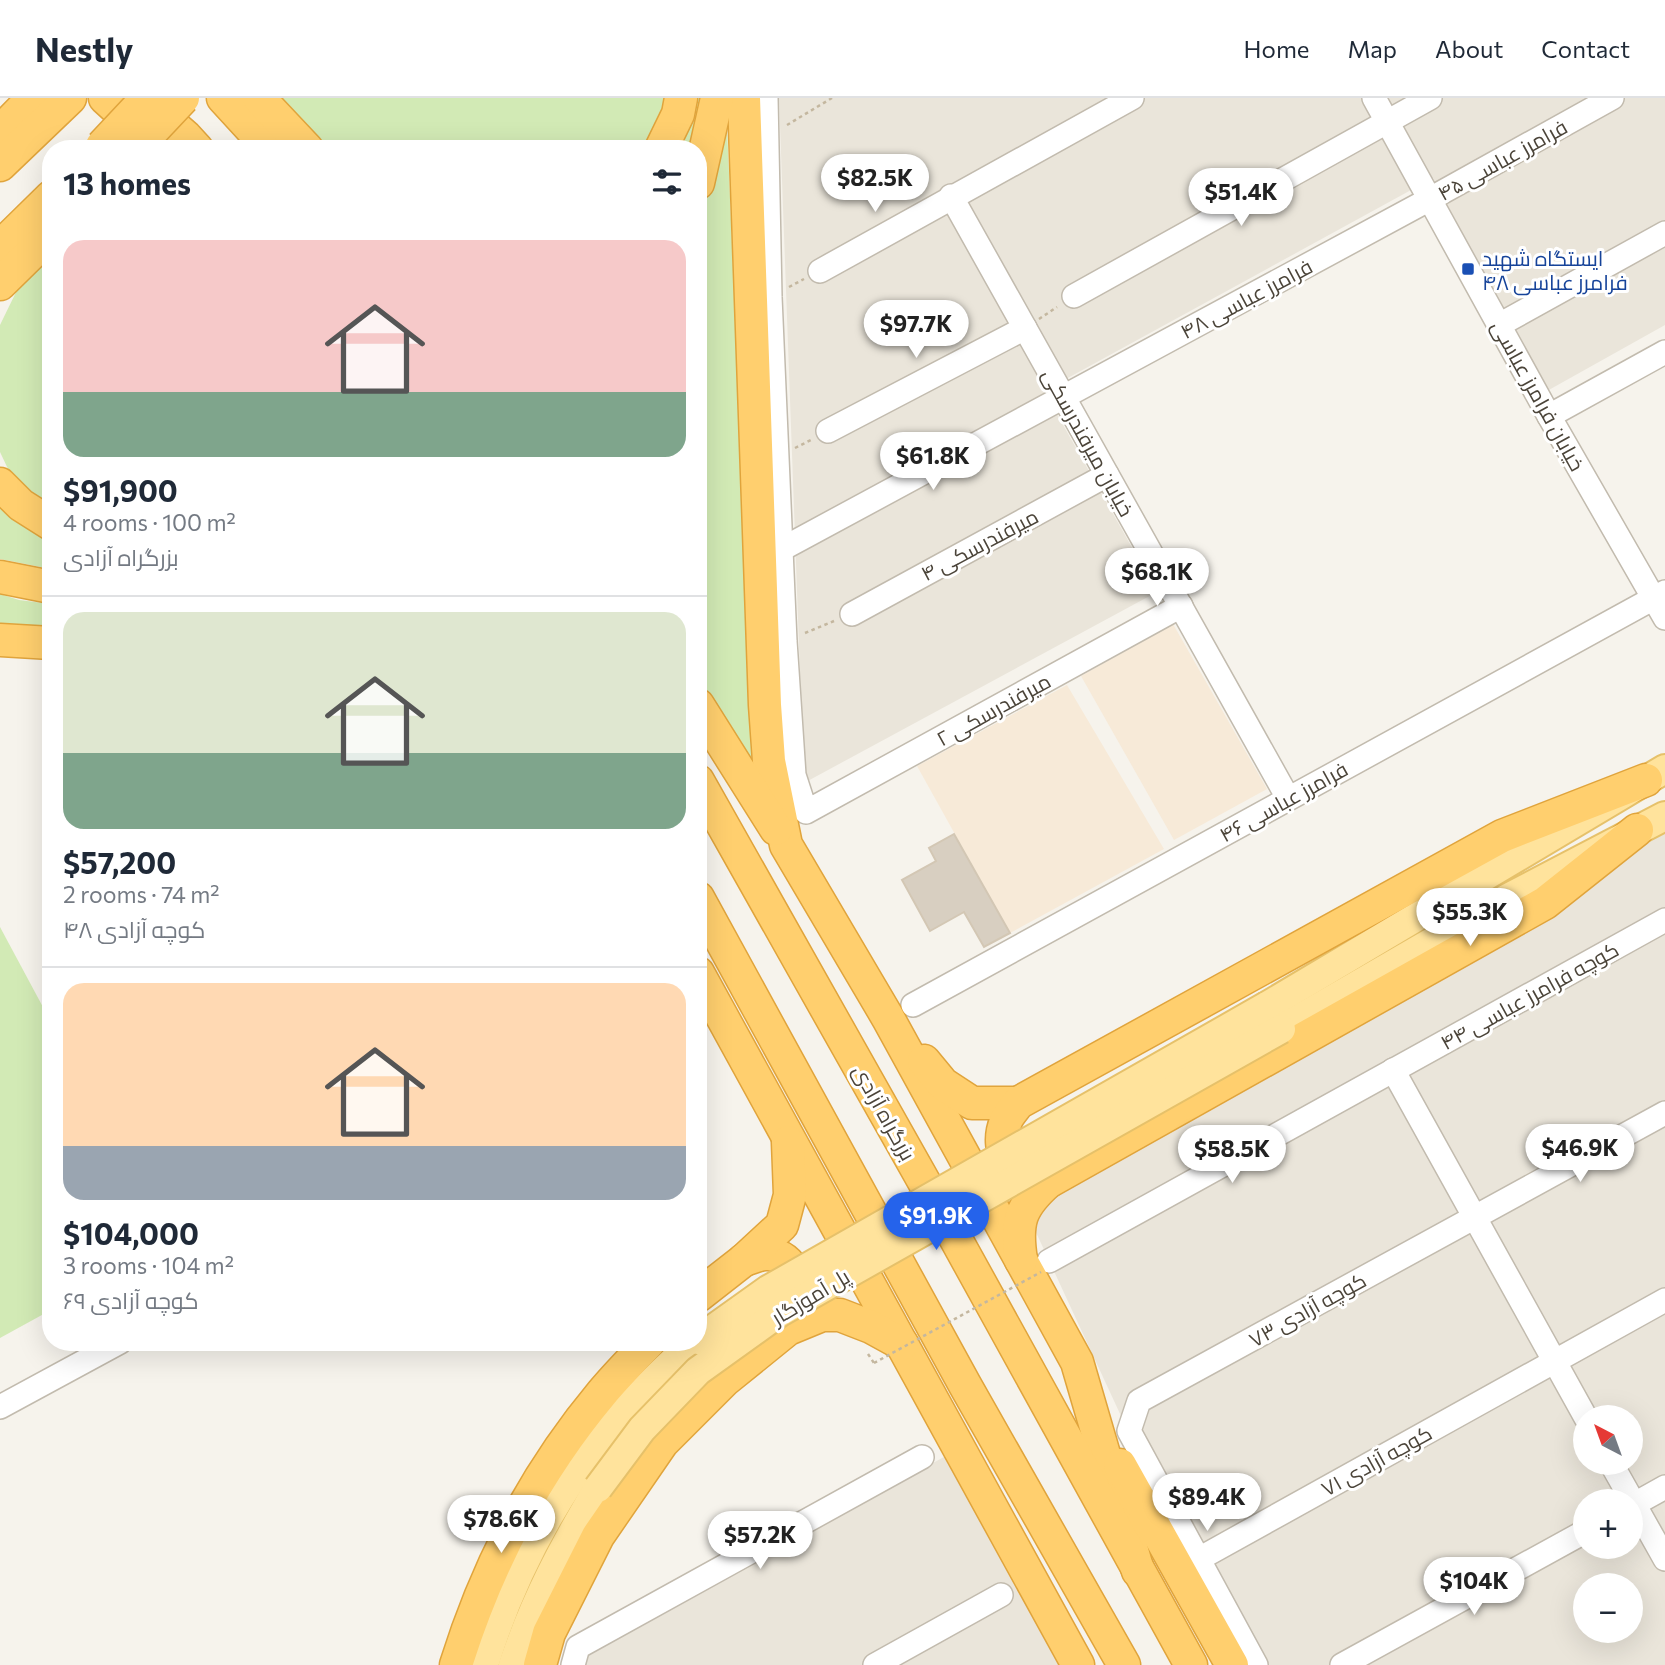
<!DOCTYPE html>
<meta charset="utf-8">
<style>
:root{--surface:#fff;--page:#f2f2f3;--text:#1f2937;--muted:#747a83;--line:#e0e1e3;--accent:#2563eb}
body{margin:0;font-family:Commissioner,Cairo,sans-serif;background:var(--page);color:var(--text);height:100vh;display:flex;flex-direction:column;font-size:26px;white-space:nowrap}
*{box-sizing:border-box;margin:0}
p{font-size:23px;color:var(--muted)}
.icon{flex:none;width:38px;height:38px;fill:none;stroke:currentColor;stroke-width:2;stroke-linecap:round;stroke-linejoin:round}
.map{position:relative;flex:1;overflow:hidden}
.sheet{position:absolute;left:42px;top:42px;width:665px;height:1211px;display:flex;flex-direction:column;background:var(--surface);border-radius:28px;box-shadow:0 7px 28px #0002}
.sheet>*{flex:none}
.needle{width:46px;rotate:319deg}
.fabs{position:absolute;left:1573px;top:1307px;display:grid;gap:14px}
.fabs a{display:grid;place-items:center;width:70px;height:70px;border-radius:50%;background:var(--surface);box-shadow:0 7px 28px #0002;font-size:35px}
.price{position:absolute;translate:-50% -60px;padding:0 16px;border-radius:24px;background:#fff;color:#222;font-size:23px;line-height:46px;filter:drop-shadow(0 2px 4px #0008)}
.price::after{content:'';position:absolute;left:50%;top:42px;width:21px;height:16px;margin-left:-10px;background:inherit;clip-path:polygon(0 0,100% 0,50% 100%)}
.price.active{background:var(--accent);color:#fff}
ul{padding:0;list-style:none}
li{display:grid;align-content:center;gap:14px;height:371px;padding:0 21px}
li+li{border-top:2px solid var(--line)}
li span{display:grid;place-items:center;height:217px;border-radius:21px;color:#555}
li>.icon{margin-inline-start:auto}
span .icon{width:126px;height:126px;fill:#fffc;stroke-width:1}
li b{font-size:30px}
h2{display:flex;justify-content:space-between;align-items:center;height:84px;padding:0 21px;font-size:30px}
header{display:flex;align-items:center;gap:42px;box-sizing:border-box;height:98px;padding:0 35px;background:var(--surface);border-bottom:2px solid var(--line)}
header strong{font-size:33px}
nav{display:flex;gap:38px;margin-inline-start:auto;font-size:24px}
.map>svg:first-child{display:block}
.residential{fill:#eae5da;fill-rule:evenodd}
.commercial{fill:#f7ead8}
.green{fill:#d2eab5}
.building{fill:#d8cfc1;stroke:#d3c7b4;stroke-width:2}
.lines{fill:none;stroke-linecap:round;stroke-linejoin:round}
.minor-casing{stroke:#c2bbae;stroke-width:26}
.major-casing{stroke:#e6c16a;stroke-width:32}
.highway-casing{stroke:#e0a43c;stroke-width:35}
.path{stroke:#c4b79f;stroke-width:2.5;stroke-dasharray:3.5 3.5;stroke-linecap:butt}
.minor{stroke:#fff;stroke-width:23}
.major{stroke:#ffe39c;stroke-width:28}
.highway{stroke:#ffcf6e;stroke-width:32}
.major-bridge-casing{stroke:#e6c16a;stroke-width:32;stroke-linecap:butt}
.highway-bridge-casing{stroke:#e0a43c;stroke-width:35;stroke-linecap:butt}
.path-bridge{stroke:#c4b79f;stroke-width:2.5;stroke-dasharray:3.5 3.5;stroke-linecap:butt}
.major-bridge{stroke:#ffe39c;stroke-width:28}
.highway-bridge{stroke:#ffcf6e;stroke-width:32}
.transit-dot{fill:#1a4fb4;stroke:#fff;stroke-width:2.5}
.labels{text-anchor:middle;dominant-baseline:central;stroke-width:6;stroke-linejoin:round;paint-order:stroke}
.street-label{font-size:21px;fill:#4b4439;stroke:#fff}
.transit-label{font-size:21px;fill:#164399;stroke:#fff;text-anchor:start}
</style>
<header>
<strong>Nestly</strong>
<nav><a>Home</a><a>Map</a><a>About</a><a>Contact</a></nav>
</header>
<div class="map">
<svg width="1665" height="1567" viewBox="0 0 1665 1567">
<rect width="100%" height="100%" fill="#f6f3ec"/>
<!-- residential -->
<g class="residential">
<polygon points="779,0 1665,0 1665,227 1547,293 1433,80 1044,293 1157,494 804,685"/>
<path d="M1665,735V1567H1256L1134,1346L1021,1102ZM1586,1320H1631V1365H1586ZM1586,1404H1631V1449H1586ZM1586,1488H1631V1533H1586Z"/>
<polygon points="951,1355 1068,1567 569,1567"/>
</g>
<!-- commercial -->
<g class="commercial">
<polygon points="1173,526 1267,691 1174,742 1081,578"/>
<polygon points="1067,587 1164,751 1010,835 917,668"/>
</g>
<!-- green -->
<g class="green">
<polygon points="277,0 666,0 665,10 648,51 329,51"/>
<polygon points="694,0 704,0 693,51 676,51"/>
<polygon points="727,29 752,607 762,696 698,589 698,121"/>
<polygon points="51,154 51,411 9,373 0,354 0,227 20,186"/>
<polygon points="0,395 51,436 51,471 0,461"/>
<polygon points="0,496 19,502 51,506 51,532 0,529"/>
<polygon points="0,829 51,924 51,1212 0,1240"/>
</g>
<!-- building -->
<polygon class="building" points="954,736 1010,835 984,849 964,814 930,833 902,782 936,763 929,750"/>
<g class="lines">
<!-- minor casing -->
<g class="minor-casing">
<g id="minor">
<polyline points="766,0 770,199 785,543 794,677 806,714 1181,508"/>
<polyline points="1374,0 1549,318 1665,520"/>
<polyline points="951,98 1288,700"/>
<polyline points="820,173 1132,0"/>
<polyline points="1074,198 1430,0"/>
<polyline points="1499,227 1665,135"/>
<polyline points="1549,318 1665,254"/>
<polyline points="828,333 1025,230"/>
<polyline points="782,451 1430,101 1612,0"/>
<polyline points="852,516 1107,377"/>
<polyline points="913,907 1665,494"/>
<polyline points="1393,972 1586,1320"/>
<polyline points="1049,1163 1665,822"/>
<polyline points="0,1309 120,1244"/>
<polyline points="1611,1365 1665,1461"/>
<polyline points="1631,1408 1665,1389"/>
<polyline points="1197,1462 1665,1202"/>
<polyline points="573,1567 578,1549 922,1359"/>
<polyline points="875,1567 1001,1497"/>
<polyline points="1256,1567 1129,1333 1139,1303 1665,1015"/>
<polyline points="1342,1567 1586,1433"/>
</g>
</g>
<!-- major casing -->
<g class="major-casing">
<g id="major">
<polyline points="1267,908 1665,671"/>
<polyline points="1281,931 1506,801 1665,718"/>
<path d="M484,1567C516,1463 571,1365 648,1288C664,1272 678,1257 696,1244"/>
<path d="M513,1567C535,1501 563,1450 598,1390"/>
</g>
</g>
<!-- highway casing -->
<g class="highway-casing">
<g id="highway">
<polyline points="105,0 161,51"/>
<polyline points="223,0 270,51"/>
<polyline points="259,0 307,51"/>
<polyline points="744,0 765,607 769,663 786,747 888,920 1077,1264 1138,1473"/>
<polyline points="145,3 186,39 197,51"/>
<polyline points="0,34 33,0"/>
<polyline points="661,51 678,16 681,0"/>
<polyline points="0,67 70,0"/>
<polyline points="698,85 717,0"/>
<polyline points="0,149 51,99"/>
<polyline points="0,186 51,136"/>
<polyline points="0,386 21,407 51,426"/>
<polyline points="0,479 51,489"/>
<polyline points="0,542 51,545"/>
<polyline points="698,607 776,731"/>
<polyline points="698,683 936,1105 1191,1567"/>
<polyline points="698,800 965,1287 1124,1567"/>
<polyline points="698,875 1078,1567"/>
<polyline points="924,963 943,986 972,1005 1018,1005"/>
<path d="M1048,1084C1017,1082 992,1057 1006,1023C1008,1017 1014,1011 1018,1005L1502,738L1646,682"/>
<path d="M744,1162C751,1160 759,1156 766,1156C790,1155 802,1183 806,1203"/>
<path d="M1021,1162C1015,1124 1020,1109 1048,1084L1545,805L1637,732"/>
<polyline points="698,1198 744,1162 782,1127 790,1097 788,1044"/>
<polyline points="1120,1367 1232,1567"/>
<path d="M456,1567C487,1468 535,1375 602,1295C616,1278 633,1261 649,1244"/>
<polyline points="540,1567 549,1535 598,1438 662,1345 725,1282 788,1231 822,1217 840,1217 871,1229 902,1246"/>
</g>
</g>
<!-- path -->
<g class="path">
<polyline points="787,27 832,0"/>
<polyline points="789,189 804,181"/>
<polyline points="1039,221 1057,209"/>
<polyline points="795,350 811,342"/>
<polyline points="805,535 834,523"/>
<polyline points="868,1256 874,1265"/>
</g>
<!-- minor -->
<use href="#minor" class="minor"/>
<!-- major -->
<use href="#major" class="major"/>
<!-- highway -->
<use href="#highway" class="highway"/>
<!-- major-bridge casing -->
<g class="major-bridge-casing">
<g id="major-bridge">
<polyline points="698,1242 768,1192 1267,908"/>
<polyline points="598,1390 642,1331 698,1273 780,1214 1281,931"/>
</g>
</g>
<!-- highway-bridge casing -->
<g class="highway-bridge-casing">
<g id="highway-bridge">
<polyline points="102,48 147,0"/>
<polyline points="135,51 183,0"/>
</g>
</g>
<!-- path-bridge -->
<polyline class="path-bridge" points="874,1265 1041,1174"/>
<!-- major-bridge -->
<use href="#major-bridge" class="major-bridge"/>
<!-- highway-bridge -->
<use href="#highway-bridge" class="highway-bridge"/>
</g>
<!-- markers -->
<rect class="transit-dot" x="1461" y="164" width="14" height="14" rx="3.5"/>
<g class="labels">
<!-- street labels -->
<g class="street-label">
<text transform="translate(1502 61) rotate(-29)">فرامرز عباسی ۴۵</text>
<text transform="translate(1246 200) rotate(-28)">فرامرز عباسی ۴۸</text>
<text transform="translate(1539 297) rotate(61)">خیابان فرامرز عباسی</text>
<text transform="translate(1089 344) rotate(61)">خیابان میرفندرسکی</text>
<text transform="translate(979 446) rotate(-28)">میرفندرسکی ۴</text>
<text transform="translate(993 611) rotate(-29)">میرفندرسکی ۲</text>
<text transform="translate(1283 703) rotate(-29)">فرامرز عباسی ۴۶</text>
<text transform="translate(1529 897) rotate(-29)">کوچه فرامرز عباسی ۴۴</text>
<text transform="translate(885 1014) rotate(61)">بزرگراه آزادی</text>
<text transform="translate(810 1198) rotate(-31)">پل آموزگار</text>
<text transform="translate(1307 1211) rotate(-29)">کوچه آزادی ۷۳</text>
<text transform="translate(1376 1362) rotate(-29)">کوچه آزادی ۷۱</text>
</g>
<!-- transit labels -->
<g class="transit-label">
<text x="1482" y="159">ایستگاه شهید<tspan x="1482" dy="24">فرامرز عباسی ۴۸</tspan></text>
</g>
</g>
</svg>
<div class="fabs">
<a><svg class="needle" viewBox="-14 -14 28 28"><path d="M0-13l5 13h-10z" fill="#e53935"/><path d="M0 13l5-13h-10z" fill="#747a83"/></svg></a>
<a>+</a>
<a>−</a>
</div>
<b class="price" style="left:875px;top:116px">$82.5K</b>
<b class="price" style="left:1241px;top:130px">$51.4K</b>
<b class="price" style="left:916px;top:262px">$97.7K</b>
<b class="price" style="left:933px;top:394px">$61.8K</b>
<b class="price" style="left:1157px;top:510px">$68.1K</b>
<b class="price" style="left:1470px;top:850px">$55.3K</b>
<b class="price" style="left:1580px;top:1086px">$46.9K</b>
<b class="price" style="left:1232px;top:1087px">$58.5K</b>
<b class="price active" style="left:936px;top:1154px">$91.9K</b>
<b class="price" style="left:1207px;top:1435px">$89.4K</b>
<b class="price" style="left:501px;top:1457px">$78.6K</b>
<b class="price" style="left:760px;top:1473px">$57.2K</b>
<b class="price" style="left:1474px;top:1519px">$104K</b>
<section class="sheet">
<h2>13 homes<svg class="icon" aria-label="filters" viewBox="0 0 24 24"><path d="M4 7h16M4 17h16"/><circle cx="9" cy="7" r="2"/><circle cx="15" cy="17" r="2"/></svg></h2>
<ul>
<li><span style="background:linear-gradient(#f6c9c9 70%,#7fa58c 0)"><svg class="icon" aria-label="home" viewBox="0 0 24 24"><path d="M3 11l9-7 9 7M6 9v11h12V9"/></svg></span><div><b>$91,900</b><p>4 rooms · 100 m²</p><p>بزرگراه آزادی</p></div></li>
<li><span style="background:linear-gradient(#dfe7d0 65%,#7fa58c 0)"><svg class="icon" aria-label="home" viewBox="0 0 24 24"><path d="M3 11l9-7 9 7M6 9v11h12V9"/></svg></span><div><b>$57,200</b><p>2 rooms · 74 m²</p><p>کوچه آزادی ۴۸</p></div></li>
<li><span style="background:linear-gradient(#ffd9b3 75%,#9aa5b1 0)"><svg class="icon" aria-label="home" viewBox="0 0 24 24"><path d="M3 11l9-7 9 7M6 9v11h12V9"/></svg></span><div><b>$104,000</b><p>3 rooms · 104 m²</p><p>کوچه آزادی ۶۹</p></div></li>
</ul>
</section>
</div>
